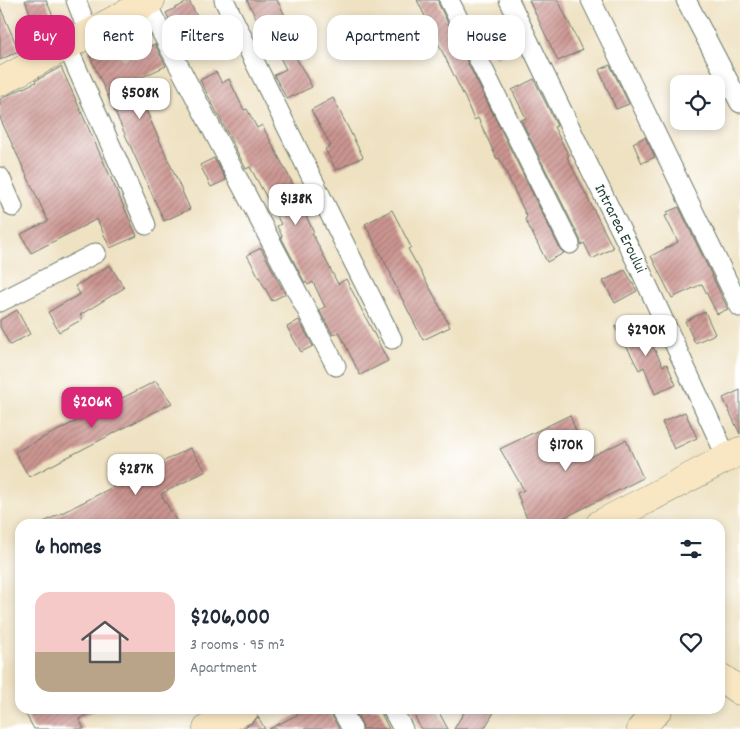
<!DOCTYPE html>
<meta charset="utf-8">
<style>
:root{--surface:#fff;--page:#f6f6f7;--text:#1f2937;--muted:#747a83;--accent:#db2777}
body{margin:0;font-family:Dekko,sans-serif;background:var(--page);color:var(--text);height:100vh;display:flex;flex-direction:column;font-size:19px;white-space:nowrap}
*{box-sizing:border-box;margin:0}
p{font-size:16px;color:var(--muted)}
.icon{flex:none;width:28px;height:28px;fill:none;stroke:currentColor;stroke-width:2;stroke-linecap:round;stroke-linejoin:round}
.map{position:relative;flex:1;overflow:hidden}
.panel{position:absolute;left:15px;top:519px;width:710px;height:195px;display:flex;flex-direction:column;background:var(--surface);border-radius:15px;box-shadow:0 2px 8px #0003}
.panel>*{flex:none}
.top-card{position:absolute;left:15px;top:15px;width:710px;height:45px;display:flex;gap:10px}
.controls{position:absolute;left:670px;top:75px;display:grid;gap:10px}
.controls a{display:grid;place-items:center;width:55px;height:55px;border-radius:10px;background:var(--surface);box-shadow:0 2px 8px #0003;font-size:25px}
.price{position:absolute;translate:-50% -42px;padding:0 11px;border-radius:10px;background:#fff;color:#222;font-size:16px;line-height:32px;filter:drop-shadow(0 1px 2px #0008)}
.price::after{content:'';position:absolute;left:50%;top:30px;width:15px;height:11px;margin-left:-8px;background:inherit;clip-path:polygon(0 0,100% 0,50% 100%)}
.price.current{background:var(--accent);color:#fff}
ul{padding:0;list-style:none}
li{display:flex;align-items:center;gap:15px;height:125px;padding:0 20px}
li span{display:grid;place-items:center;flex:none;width:140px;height:100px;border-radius:15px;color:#555}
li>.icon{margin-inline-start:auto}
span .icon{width:60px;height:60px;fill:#fffc;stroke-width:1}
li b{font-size:21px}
h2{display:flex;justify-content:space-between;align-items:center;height:60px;padding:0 20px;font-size:21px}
.chip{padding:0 18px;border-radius:15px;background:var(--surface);box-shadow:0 2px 8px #0003;font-size:18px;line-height:45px}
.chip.current{background:var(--accent);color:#fff}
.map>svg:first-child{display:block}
.building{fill:url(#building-hatch)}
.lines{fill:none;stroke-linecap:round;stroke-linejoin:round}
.street-casing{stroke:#687766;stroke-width:21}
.secondary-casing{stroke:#687766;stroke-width:29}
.street{stroke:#fff;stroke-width:19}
.secondary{stroke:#f9e7c3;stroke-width:28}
.labels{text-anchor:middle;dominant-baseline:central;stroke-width:4;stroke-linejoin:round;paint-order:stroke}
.street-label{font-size:16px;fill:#1f3d34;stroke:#fff}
</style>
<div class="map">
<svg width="740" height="729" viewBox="0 0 740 729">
<defs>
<pattern id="building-hatch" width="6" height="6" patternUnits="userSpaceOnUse" patternTransform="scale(1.25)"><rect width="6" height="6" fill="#cc9591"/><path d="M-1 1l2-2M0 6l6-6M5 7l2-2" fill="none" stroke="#a57b77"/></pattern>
</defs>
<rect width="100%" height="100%" fill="#fff"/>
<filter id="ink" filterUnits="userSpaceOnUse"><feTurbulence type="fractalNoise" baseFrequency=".02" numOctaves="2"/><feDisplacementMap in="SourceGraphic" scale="10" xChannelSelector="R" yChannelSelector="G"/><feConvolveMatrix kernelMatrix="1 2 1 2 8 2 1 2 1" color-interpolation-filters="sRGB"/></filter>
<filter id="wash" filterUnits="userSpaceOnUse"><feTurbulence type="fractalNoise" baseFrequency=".0096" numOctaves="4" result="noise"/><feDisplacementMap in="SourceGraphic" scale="20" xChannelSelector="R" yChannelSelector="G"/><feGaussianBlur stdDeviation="1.12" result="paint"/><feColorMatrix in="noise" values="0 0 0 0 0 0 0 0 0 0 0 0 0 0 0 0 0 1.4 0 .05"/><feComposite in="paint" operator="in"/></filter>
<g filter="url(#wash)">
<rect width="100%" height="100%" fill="#efe2c3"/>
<g id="blocks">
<!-- building -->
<g class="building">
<polygon points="25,0 46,0 57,25 43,31 37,16 32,18"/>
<polygon points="247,0 277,0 290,25 293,24 303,44 292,50 312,87 287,99 274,75 286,69 266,31 263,32"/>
<polygon points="417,0 438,0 439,5 560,249 564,253 547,262 525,219 527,217 499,158 497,159 478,118 474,120 465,98"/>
<polygon points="529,0 558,0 582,50 558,61"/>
<polygon points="189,1 205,32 181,44 166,13"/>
<polygon points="0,7 19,51 0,60"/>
<polygon points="504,16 518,46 496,57 482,27"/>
<polygon points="114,38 123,59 155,44 166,66 133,81 190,209 164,221 88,52"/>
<polygon points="610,65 629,104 616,109 599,70"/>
<polygon points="61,67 137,236 110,248 97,219 31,253 21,234 48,221 0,118 0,99 36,82 35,81"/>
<polygon points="216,72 222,83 229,79 244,110 247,109 257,128 262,125 296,190 293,191 314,232 312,233 338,284 346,279 388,361 360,375 339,332 333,335 319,310 325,307 313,282 308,285 306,282 305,283 281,237 282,236 277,226 281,224 250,167 246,169 200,80"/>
<polygon points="534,79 557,126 554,127 569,156 567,157 613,248 592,259 584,243 581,245 580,239 521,120 526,118 512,90"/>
<polygon points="333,98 363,157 336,170 325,149 331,146 311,110"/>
<polygon points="645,137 655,157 642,163 633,143"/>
<polygon points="214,158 226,180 211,187 200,165"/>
<polygon points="679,207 728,309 717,314 702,284 672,298 651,256 678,242 665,216 668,215 667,212"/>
<polygon points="392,210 411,247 408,249 435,297 450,327 423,340 391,277 392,276 365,224"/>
<polygon points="261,248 285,294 272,301 247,255"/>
<polygon points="110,265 124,288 80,315 83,319 59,332 48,312 80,294 75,286"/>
<polygon points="625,270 637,291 615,303 603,281"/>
<polygon points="17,310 30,334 10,345 0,327 0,320"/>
<polygon points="705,312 715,334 695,343 685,321"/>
<polygon points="631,318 644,344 650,341 663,366 667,364 676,385 655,394 644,367 639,370 627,347 626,348 615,327"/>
<polygon points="299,320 313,346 301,352 287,327"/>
<polygon points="156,381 172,403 29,477 15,452"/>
<polygon points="740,390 740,434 723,398"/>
<polygon points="685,412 697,438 674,449 662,422"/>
<polygon points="570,415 586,459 626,440 643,478 552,524 529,524 517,493 524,490 500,449"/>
<polygon points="190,448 206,471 161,494 178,524 40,524"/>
<polygon points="23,709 98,709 79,719 84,729 34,729"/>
<polygon points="296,709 330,709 331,714 339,729 269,729 299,714"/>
<polygon points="354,709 379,709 389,729 363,729 362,724"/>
<polygon points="411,709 437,709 448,729 421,729"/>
<polygon points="466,709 496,709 484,729 454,729"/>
<polygon points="258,717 265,729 241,729 252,723"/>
</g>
</g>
</g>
<g filter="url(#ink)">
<use href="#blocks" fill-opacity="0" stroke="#687766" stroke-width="1"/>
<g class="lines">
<!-- street casing -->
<g class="street-casing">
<g id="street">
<polyline points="76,0 89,34"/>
<polyline points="224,0 352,259 392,339"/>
<polyline points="449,0 570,244"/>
<path id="s1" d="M509,0L579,146L640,269L727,458"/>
<polyline points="591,0 740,307"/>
<polyline points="686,0 740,103"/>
<polyline points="146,3 336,366"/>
<polyline points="67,46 146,225"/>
<polyline points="0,177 13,207"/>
<polyline points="0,302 96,253"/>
<polyline points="341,709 352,729"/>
<polyline points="392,709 403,729"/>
</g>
</g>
<!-- secondary casing -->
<g class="secondary-casing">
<g id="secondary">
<polyline points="0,82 151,0"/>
<polyline points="600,524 740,451"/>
<polyline points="720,677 740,691"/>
<polyline points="207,729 245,709"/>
<polyline points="641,729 658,709"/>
</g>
</g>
<!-- street -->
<use href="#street" class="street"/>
<!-- secondary -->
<use href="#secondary" class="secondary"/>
</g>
</g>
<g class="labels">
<!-- street labels -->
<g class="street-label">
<text stroke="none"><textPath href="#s1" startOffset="254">Intrarea Eroului</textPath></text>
</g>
</g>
</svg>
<div class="controls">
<a><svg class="icon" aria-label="locate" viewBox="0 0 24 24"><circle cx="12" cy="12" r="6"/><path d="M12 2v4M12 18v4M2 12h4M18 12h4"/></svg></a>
</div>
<b class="price" style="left:140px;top:120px">$508K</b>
<b class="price" style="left:296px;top:226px">$138K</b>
<b class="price" style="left:646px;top:357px">$290K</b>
<b class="price current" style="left:92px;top:429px">$206K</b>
<b class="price" style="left:566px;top:472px">$170K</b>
<b class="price" style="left:136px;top:496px">$287K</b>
<div class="top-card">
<a class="chip current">Buy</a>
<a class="chip">Rent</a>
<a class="chip">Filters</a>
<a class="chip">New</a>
<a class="chip">Apartment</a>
<a class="chip">House</a>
</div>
<section class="panel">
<h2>6 homes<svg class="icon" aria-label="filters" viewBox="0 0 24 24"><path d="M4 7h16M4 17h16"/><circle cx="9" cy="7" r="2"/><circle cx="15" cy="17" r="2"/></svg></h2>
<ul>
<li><span style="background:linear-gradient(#f6c9c9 60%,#b9a48a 0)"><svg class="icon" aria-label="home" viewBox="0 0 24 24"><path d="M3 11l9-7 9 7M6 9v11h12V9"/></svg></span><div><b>$206,000</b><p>3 rooms · 95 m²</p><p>Apartment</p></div><svg class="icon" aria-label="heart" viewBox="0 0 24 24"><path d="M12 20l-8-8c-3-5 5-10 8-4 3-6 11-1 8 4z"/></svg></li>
</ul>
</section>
</div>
